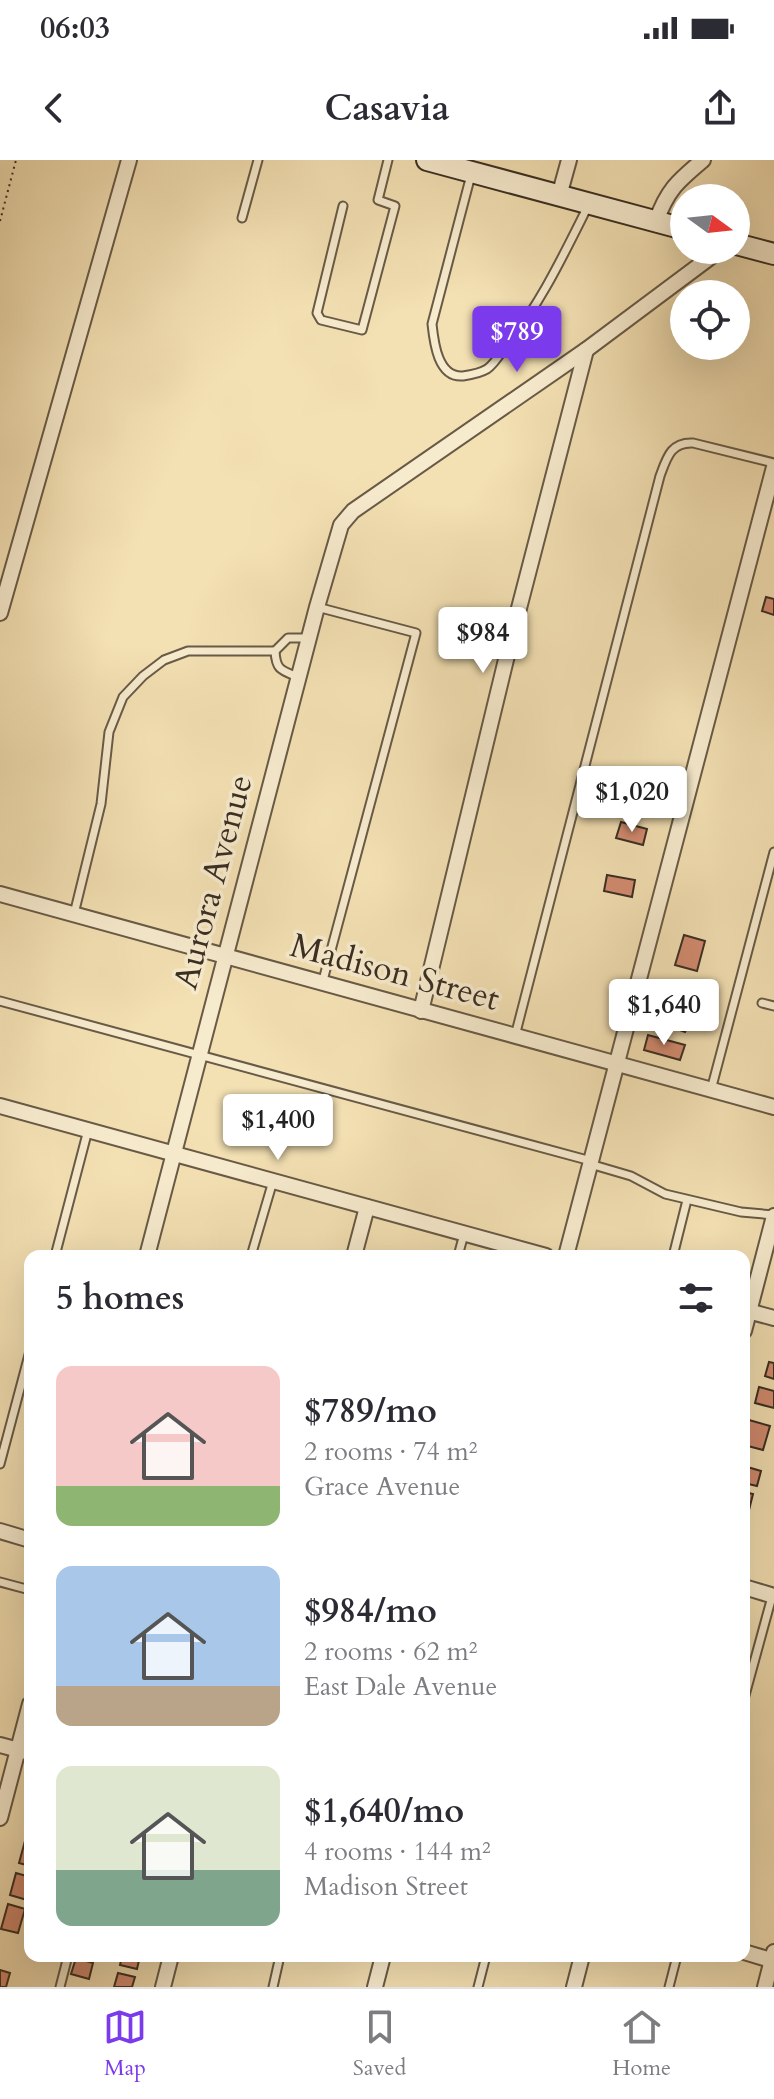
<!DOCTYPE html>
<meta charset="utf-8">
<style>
:root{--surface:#fff;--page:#f2f2f3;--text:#2b2b33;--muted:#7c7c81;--line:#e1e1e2;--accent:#7c3aed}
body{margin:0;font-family:Cardo,serif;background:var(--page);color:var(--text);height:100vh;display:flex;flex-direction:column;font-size:30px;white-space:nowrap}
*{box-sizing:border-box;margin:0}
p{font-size:26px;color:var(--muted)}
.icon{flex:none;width:44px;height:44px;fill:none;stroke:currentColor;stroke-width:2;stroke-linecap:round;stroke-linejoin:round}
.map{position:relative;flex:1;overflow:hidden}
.panel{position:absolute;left:24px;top:1090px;width:726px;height:712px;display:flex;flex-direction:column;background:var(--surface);border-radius:16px;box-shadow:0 8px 32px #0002}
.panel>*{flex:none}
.needle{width:52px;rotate:105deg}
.tools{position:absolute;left:670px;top:24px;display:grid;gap:16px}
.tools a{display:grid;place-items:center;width:80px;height:80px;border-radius:50%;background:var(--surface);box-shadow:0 8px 32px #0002;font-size:40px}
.price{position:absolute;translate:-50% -68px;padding:0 18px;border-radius:8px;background:#fff;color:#222;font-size:26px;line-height:52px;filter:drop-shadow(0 2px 4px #0008)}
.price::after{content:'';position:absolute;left:50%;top:48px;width:24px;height:18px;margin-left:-12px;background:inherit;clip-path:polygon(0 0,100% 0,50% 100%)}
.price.active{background:var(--accent);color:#fff}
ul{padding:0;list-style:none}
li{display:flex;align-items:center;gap:24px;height:200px;padding:0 32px}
li span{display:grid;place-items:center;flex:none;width:224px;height:160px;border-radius:16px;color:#555}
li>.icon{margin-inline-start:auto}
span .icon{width:96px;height:96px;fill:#fffc;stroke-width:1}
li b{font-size:34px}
h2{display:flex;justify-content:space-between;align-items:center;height:96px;padding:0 32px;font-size:34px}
.status{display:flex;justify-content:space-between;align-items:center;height:56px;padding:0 40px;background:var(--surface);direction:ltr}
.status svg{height:22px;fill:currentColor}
header{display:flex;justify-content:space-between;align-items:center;height:104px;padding:0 32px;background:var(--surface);font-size:36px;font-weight:600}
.tab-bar{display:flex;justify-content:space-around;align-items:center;height:112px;border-top:2px solid var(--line);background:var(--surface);font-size:22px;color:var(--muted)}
.tab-bar a{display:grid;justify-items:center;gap:4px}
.tab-bar .active{color:var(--accent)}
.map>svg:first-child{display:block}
.building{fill:#d38b70;stroke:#392e22;stroke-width:2}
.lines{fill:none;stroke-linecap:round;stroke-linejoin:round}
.service-casing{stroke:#685a46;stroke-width:11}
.minor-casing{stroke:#685a46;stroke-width:18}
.secondary-casing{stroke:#392e22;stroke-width:24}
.path{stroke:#392e22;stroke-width:2;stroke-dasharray:2 4;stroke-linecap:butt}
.service{stroke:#f7ebce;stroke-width:7}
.minor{stroke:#f7ebce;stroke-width:14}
.secondary{stroke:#f7ebce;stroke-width:20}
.labels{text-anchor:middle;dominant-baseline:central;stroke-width:7;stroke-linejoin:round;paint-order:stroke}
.street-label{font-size:34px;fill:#392e22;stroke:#f7ebce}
</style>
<div class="status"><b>06:03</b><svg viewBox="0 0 49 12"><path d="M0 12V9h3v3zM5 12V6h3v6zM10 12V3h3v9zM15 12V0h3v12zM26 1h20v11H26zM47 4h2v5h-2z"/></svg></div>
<header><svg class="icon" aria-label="back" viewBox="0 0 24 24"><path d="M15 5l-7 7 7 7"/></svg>Casavia<svg class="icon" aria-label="share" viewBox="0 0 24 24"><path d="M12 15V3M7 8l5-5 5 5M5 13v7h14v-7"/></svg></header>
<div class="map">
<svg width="774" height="1827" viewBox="0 0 774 1827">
<rect width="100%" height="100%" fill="#f3e0b3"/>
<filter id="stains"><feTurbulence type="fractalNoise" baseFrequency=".0025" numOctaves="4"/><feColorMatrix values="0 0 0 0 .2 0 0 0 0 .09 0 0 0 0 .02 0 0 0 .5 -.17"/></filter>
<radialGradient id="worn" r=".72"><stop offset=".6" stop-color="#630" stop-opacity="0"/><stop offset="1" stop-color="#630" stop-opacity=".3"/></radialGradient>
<!-- building -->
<g class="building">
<polygon points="766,437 774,439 774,455 762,451"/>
<polygon points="621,662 647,669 643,685 616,678"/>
<polygon points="607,715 635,720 632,737 604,731"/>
<polygon points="684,775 705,781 697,811 675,805"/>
<polygon points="658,844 691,856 685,872 652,860"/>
<polygon points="648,875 685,885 680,900 644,890"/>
<polygon points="769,1202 774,1203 774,1219 765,1216"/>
<polygon points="759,1227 774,1231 774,1248 755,1243"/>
<polygon points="749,1260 770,1266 763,1290 744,1285"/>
<polygon points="744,1306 761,1311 757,1326 744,1323"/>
<polygon points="744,1332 753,1334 749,1350 744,1349"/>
<polygon points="25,1681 30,1682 30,1706 19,1703"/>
<polygon points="16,1713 30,1717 30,1729 27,1740 10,1735"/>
<polygon points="8,1744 25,1749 18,1773 1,1769"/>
<polygon points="122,1796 140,1796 137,1809 120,1805"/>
<polygon points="76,1798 93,1803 89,1819 71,1814"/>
<polygon points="0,1810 10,1813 6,1827 0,1827"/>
<polygon points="118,1813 135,1817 132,1827 114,1827"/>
</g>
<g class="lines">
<!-- service casing -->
<g class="service-casing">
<g id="service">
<path d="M471,15L432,164C434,183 438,218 463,216C470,215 482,212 487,209C493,205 499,196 503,190C539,147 563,96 588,46"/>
<polyline points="343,46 317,153 321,160 362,170 395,46 378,40 388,0"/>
<polyline points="242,58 258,0"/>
<polyline points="317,447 416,473 322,824"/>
<polyline points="275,491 288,478 309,478"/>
<path d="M74,754L101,644L109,572L123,537L143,516L164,500L188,491H275C276,510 281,510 298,517"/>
<polyline points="0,841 591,1001"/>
<polyline points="762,843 774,846"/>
<path d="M515,876L660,316C667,297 671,282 693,283L774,303"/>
<polyline points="711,930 774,692"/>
<polyline points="590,1004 631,1016 665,1034 741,1052 774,1055"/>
<polyline points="55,1096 88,970"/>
<polyline points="251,1096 273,1021"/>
<polyline points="458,1096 464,1074"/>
<polyline points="673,1096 687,1040"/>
<polyline points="0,1304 30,1191"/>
<polyline points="0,1422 30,1430"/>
<polyline points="744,1539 773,1433"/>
<polyline points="60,1827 68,1796"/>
<polyline points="273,1827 280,1796"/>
<polyline points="478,1827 486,1796"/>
<polyline points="669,1827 677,1796"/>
</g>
</g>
<!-- minor casing -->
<g class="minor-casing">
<g id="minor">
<polyline points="559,36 569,0"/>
<path d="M656,62C667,30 678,21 703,0"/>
<polyline points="0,453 129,0"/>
<polyline points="0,734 774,947"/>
<polyline points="421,851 510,483 586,190"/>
<polyline points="0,946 546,1096"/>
<polyline points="147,1096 317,447 341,365 353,351 586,190 720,90"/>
<polyline points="354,1096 367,1047"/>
<polyline points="566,1096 774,307"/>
<polyline points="744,1150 774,1158"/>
<polyline points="744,1171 774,1056"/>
<polyline points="0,1371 30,1380"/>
<polyline points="744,1427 774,1436"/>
<polyline points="0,1585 30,1593"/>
<polyline points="0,1658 30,1544"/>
<polyline points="744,1792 774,1801"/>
<polyline points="163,1827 171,1796"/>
<polyline points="375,1827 383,1796"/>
<polyline points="574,1827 582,1796"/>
<polyline points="765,1827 774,1792"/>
</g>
</g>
<!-- secondary casing -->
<g class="secondary-casing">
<g id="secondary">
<polyline points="427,0 684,69"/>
<polyline points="736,84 774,94"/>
</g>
</g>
<!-- path -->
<polyline class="path" points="0,61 16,0"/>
<!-- service -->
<use href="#service" class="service"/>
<!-- minor -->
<use href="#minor" class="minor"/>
<!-- secondary -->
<use href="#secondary" class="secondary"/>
</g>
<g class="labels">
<!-- street labels -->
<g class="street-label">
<text transform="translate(213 722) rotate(-75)">Aurora Avenue</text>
<text transform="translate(395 812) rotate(15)">Madison Street</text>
</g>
</g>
<rect width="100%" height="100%" filter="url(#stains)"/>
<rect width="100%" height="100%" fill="url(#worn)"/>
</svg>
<div class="tools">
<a><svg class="needle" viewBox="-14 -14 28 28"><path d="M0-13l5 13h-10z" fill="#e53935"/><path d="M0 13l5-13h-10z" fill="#7c7c81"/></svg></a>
<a><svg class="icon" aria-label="locate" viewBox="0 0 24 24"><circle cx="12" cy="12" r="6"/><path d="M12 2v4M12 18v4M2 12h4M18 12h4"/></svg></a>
</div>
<b class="price active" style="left:517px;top:214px">$789</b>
<b class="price" style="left:483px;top:515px">$984</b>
<b class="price" style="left:632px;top:674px">$1,020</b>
<b class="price" style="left:664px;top:887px">$1,640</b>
<b class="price" style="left:278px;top:1002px">$1,400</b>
<section class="panel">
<h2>5 homes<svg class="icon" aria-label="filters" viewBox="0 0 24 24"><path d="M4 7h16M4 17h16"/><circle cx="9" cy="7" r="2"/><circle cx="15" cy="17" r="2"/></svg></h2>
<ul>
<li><span style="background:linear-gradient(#f6c9c9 75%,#8fb573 0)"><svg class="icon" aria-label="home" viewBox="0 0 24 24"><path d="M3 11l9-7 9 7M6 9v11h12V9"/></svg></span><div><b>$789/mo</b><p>2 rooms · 74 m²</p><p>Grace Avenue</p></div></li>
<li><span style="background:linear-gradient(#a9c7e8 75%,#b9a48a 0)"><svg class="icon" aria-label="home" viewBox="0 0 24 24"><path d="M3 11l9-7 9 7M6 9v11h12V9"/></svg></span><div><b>$984/mo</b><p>2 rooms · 62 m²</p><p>East Dale Avenue</p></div></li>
<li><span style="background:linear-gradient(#dfe7d0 65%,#7fa58c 0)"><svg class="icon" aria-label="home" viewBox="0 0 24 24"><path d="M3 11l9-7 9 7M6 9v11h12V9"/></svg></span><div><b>$1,640/mo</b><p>4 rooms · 144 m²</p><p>Madison Street</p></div></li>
</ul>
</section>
</div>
<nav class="tab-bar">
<a class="active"><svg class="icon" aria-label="map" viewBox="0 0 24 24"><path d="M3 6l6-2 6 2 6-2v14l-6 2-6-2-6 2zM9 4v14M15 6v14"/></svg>Map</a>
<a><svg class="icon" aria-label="saved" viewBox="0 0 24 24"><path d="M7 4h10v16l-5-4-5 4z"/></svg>Saved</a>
<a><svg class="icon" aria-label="home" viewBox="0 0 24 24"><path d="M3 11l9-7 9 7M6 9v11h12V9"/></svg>Home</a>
</nav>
